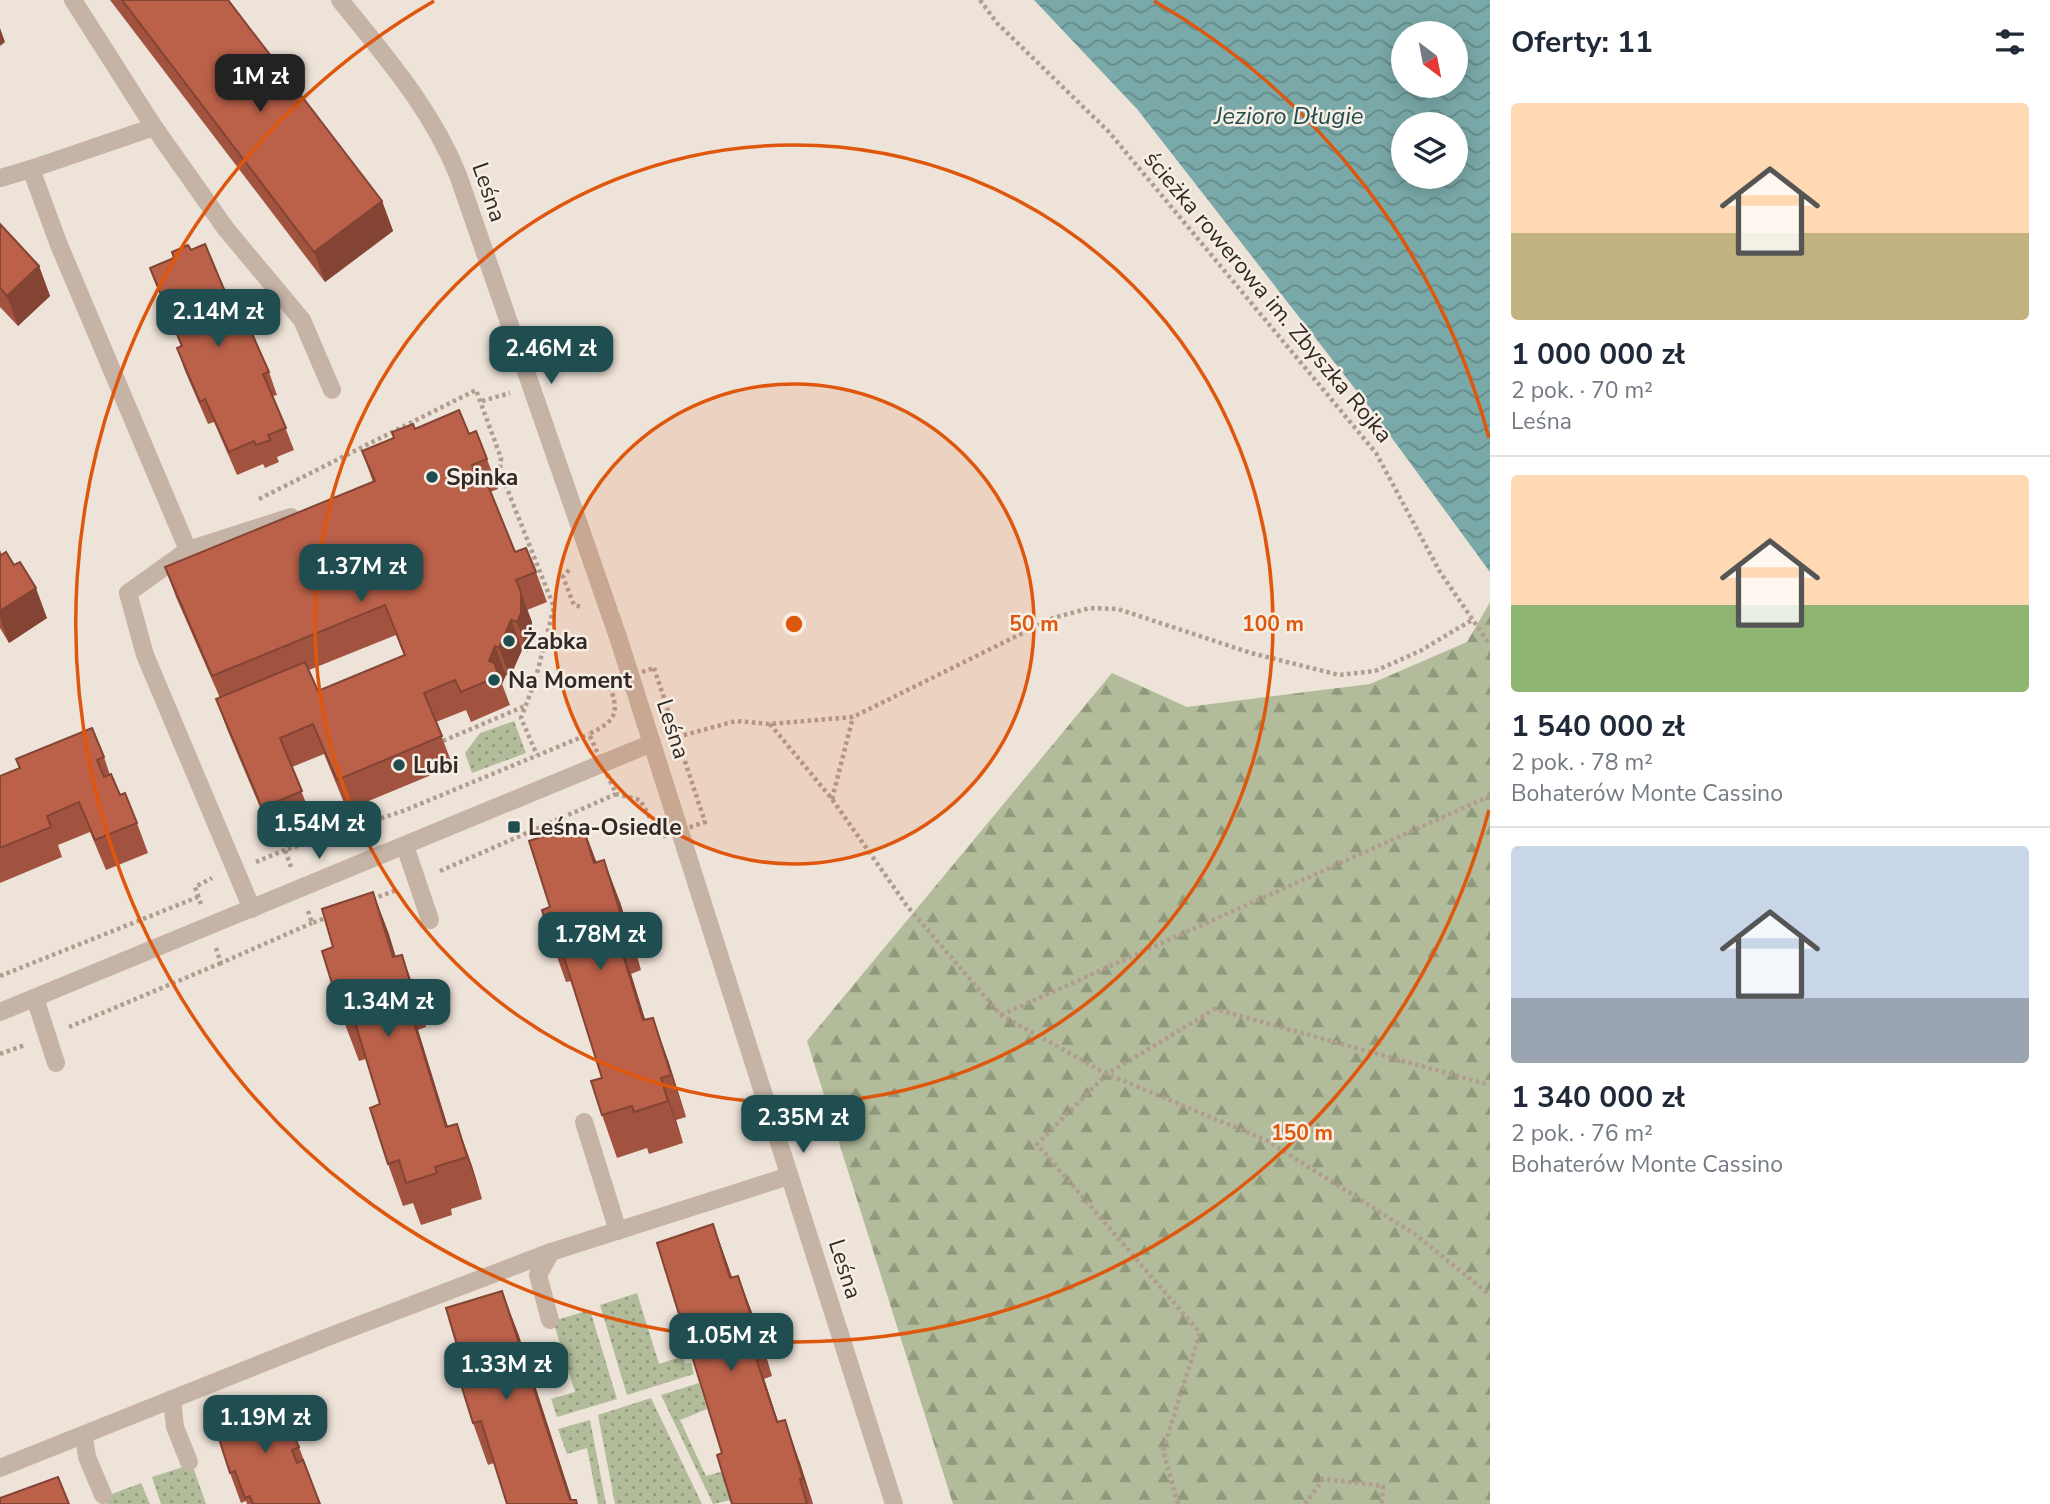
<!DOCTYPE html>
<html lang="pl">
<meta charset="utf-8">
<style>
:root{--surface:#fff;--page:#f6f6f7;--text:#1f2937;--muted:#747a83;--line:#e0e1e3;--accent:#204e50}
body{margin:0;font-family:"Nunito Sans",sans-serif;background:var(--page);color:var(--text);height:100vh;display:flex;flex-direction:column;font-size:26px;white-space:nowrap}
*{box-sizing:border-box;margin:0}
p{font-size:23px;color:var(--muted)}
.icon{flex:none;width:38px;height:38px;fill:none;stroke:currentColor;stroke-width:2;stroke-linecap:round;stroke-linejoin:round}
.map{position:relative;flex:1;overflow:hidden}
.panel{display:flex;flex-direction:column;background:var(--surface);width:560px}
.panel>*{flex:none}
.needle{width:46px;rotate:148deg}
.fabs{position:absolute;left:1391px;top:21px;display:grid;gap:14px}
.fabs a{display:grid;place-items:center;width:77px;height:77px;border-radius:50%;background:var(--surface);box-shadow:0 4px 18px #0003;font-size:35px}
.price{position:absolute;translate:-50% -60px;padding:0 16px;border-radius:14px;background:var(--accent);color:#fff;font-size:23px;line-height:46px;filter:drop-shadow(0 2px 4px #0008)}
.price::after{content:'';position:absolute;left:50%;top:42px;width:21px;height:16px;margin-left:-10px;background:inherit;clip-path:polygon(0 0,100% 0,50% 100%)}
.price.selected{background:#222;color:#fff}
ul{padding:0;list-style:none}
li{display:grid;align-content:center;gap:14px;height:371px;padding:0 21px}
li+li{border-top:2px solid var(--line)}
li span{display:grid;place-items:center;height:217px;border-radius:7px;color:#555}
li>.icon{margin-inline-start:auto}
span .icon{width:126px;height:126px;fill:#fffc;stroke-width:1}
li b{font-size:30px}
h2{display:flex;justify-content:space-between;align-items:center;height:84px;padding:0 21px;font-size:30px}
main{display:flex;flex:1;min-height:0}
.map>svg:first-child{display:block}
.grass{fill:url(#grass-dots)}
.forest{fill:url(#forest-firs)}
.water{fill:url(#water-waves);fill-rule:evenodd}
.lines{fill:none;stroke-linecap:round;stroke-linejoin:round}
.path{stroke:#b19d90;stroke-width:4.5;stroke-dasharray:3.5 3.5;stroke-linecap:butt}
.minor{stroke:#c5b3a6;stroke-width:18}
.wall{fill:#a15340;fill-rule:evenodd}
.shaded-wall{fill:#834434}
.building{fill:#bb614a;stroke:#834434;stroke-width:2}
.ring{fill:none;stroke:#df570d;stroke-width:3.5}
.poi-dot{fill:#204e50;stroke:#f7eee4;stroke-width:2.5}
.labels{text-anchor:middle;dominant-baseline:central;stroke-width:5;stroke-linejoin:round;paint-order:stroke}
.street-label{font-size:23px;fill:#322926;stroke:#f7eee4}
.poi-label{font-size:23px;font-weight:bold;fill:#322926;stroke:#f7eee4;text-anchor:start}
.water-label{font-size:24px;font-style:italic;fill:#204e50;stroke:#f7eee4}
.centre{fill:#df570d;stroke:#f7eee4;stroke-width:3.5}
.ring-label{font-size:21px;text-anchor:middle;font-weight:bold;fill:#df570d;stroke:#f7eee4;stroke-width:5;stroke-linejoin:round;paint-order:stroke}
</style>
<main>
<div class="map">
<svg width="1490" height="1504" viewBox="0 0 1490 1504">
<defs>
<pattern id="grass-dots" width="8" height="8" patternUnits="userSpaceOnUse" patternTransform="scale(1.75)"><rect width="8" height="8" fill="#b2bc9a"/><path d="M2 2h.1M6 6h.1" fill="none" stroke="#91997d" stroke-width="1.8" stroke-linecap="round"/></pattern>
<pattern id="forest-firs" width="22" height="20" patternUnits="userSpaceOnUse" patternTransform="scale(1.75)"><rect width="22" height="20" fill="#b2bc9a"/><path d="M5 1l3.5 6h-7zM16 11l3.5 6h-7z" fill="#91997d"/></pattern>
<pattern id="water-waves" width="16" height="10" patternUnits="userSpaceOnUse" patternTransform="scale(1.75)"><rect width="16" height="10" fill="#7aa9a9"/><path d="M0 5q4-4 8 0t8 0" fill="none" stroke="#658a89"/></pattern>
</defs>
<rect width="100%" height="100%" fill="#eee3d9"/>
<!-- grass -->
<g class="grass">
<polygon points="514,721 526,753 472,773 465,753 480,733"/>
<polygon points="637,1293 659,1364 683,1356 685,1364 691,1363 694,1374 627,1395 600,1305"/>
<polygon points="590,1310 617,1399 557,1417 551,1399 575,1392 553,1321"/>
<polygon points="699,1383 707,1409 680,1420 706,1476 727,1470 733,1490 731,1500 713,1504 661,1395"/>
<polygon points="651,1398 702,1504 615,1504 598,1415"/>
<polygon points="590,1420 606,1504 598,1504 587,1448 567,1454 558,1429"/>
<polygon points="192,1464 206,1504 161,1504 152,1477"/>
<polygon points="141,1483 150,1504 107,1504 104,1497"/>
</g>
<!-- forest -->
<polygon class="forest" points="1490,602 1490,1504 953,1504 807,1041 1112,673 1187,707 1370,684 1467,642"/>
<!-- water -->
<path class="water" d="M1034,0H1490V572L1370,408L1137,109ZM1404,33H1456V86H1404ZM1404,124H1456V177H1404Z"/>
<g class="lines">
<!-- path -->
<g class="path">
<polyline points="980,0 997,23 1109,132 1376,453 1440,572 1490,645"/>
<polyline points="482,401 510,393"/>
<polyline points="259,499 476,390 501,458 500,471 554,607 535,681 521,718 537,755"/>
<polyline points="569,570 563,577 574,605 582,607"/>
<path d="M654,668L705,822L661,837L640,800L616,794L589,734C618,720 619,712 609,683Z"/>
<polyline points="770,724 832,799 907,906 1001,1015 1107,1074 1266,1140 1416,1235 1490,1295"/>
<polyline points="677,737 736,721 770,724 853,717 1053,618 1090,608 1118,609 1251,653 1339,675 1375,671 1420,651 1472,620"/>
<polyline points="443,741 525,706"/>
<polyline points="832,799 853,717"/>
<polyline points="256,862 285,850"/>
<polyline points="291,867 285,850 403,811 589,734"/>
<polyline points="440,871 616,794"/>
<polyline points="372,899 397,890"/>
<polyline points="201,904 195,887 212,878"/>
<polyline points="308,911 312,923 328,917"/>
<polyline points="216,948 221,963 312,923"/>
<polyline points="0,976 198,897"/>
<polyline points="1001,1015 1490,796"/>
<polyline points="69,1027 221,963"/>
<polyline points="0,1054 25,1045"/>
<polyline points="1178,1504 1163,1450 1200,1333 1037,1144 1107,1074 1215,1009 1490,1085"/>
<polyline points="1305,1504 1323,1479 1383,1486 1382,1504"/>
</g>
<!-- minor -->
<g class="minor">
<polyline points="73,0 154,127"/>
<path d="M340,0C385,56 431,108 458,175L619,640L894,1504"/>
<polyline points="31,169 154,127 226,229 302,320 332,390"/>
<polyline points="0,178 31,169 59,245 188,550"/>
<polyline points="405,846 430,920"/>
<polyline points="252,909 145,655 128,593 188,550 291,517"/>
<polyline points="35,998 56,1063"/>
<polyline points="0,1012 652,743"/>
<polyline points="584,1122 618,1231"/>
<polyline points="550,1320 538,1275 551,1252"/>
<polyline points="172,1399 175,1427 189,1462"/>
<polyline points="84,1436 87,1457 103,1495"/>
<polyline points="0,1468 333,1335 551,1252 789,1176"/>
</g>
</g>
<!-- wall -->
<g class="wall">
<polygon points="110,0 228,0 382,201 393,231 325,282"/>
<polygon points="0,224 39,266 50,296 18,326 0,307"/>
<polygon points="191,250 223,287 240,321 269,372 277,395 273,396 294,450 277,457 279,462 265,468 263,464 237,475 214,422 208,424 185,371 177,348 181,346 150,268"/>
<path d="M415,429L469,434L487,459L498,489L490,492L515,552L536,572L547,602L527,610L532,622V643L528,652L522,650L510,677L506,675L502,684L510,705L471,722L466,710L436,722L453,766L347,810L324,754L292,767L313,821L273,838L227,729L216,699L220,698L176,597L165,567L373,482L362,451ZM396,635L404,656L318,691L309,670Z"/>
<polygon points="0,550 2,555 47,618 9,643 0,628"/>
<polygon points="104,757 110,775 120,795 137,823 148,853 106,870 90,832 58,845 62,857 0,883 0,776"/>
<polygon points="582,824 596,862 620,902 641,970 631,974 645,1019 668,1060 686,1117 676,1120 683,1143 649,1154 647,1148 617,1158 602,1115 602,1078 572,981 566,982 551,940 550,907"/>
<polygon points="373,892 395,956 402,955 417,997 426,1027 418,1030 448,1127 457,1124 472,1166 482,1199 451,1209 452,1215 421,1225 413,1203 403,1206 388,1164 380,1104 366,1059 359,1061 343,1019 333,947"/>
<polygon points="713,1224 732,1277 738,1276 754,1318 772,1376 764,1379 778,1422 800,1463 813,1504 732,1504 722,1453"/>
<polygon points="518,1333 572,1500 494,1463 488,1465 473,1423 462,1362"/>
<polygon points="299,1447 320,1504 247,1504 246,1501 241,1503 230,1473"/>
</g>
<!-- shaded-wall -->
<g class="shaded-wall">
<polygon points="0,28 5,42 0,46"/>
<polygon points="382,201 393,231 325,282 314,252"/>
<polygon points="39,266 50,296 18,326 7,296"/>
<polygon points="36,588 47,618 9,643 0,618 0,611"/>
<polygon points="521,592 532,622 532,643 528,652 517,622"/>
<polygon points="511,620 522,650 510,677 499,648"/>
<polygon points="495,646 506,675 502,684 499,676 489,661"/>
<polygon points="582,824 598,866 594,863"/>
<polygon points="604,860 620,902 641,970 625,928"/>
<polygon points="373,892 389,934 405,987 393,957"/>
<polygon points="616,932 631,974 658,1062 643,1020"/>
<polygon points="402,955 417,997 426,1027 411,985"/>
<polygon points="403,987 418,1030 458,1160 446,1127"/>
<polygon points="653,1018 668,1060 686,1117 671,1075"/>
<polygon points="661,1078 676,1120 683,1143 668,1101"/>
<polygon points="457,1124 472,1166 482,1199 467,1157"/>
<polygon points="713,1224 728,1266 746,1320 730,1278"/>
<polygon points="738,1276 754,1318 772,1376 757,1334"/>
<polygon points="502,1291 518,1333 573,1504 572,1504"/>
<polygon points="749,1337 764,1379 792,1464 777,1422"/>
<polygon points="785,1420 800,1463 813,1504 803,1479"/>
</g>
<!-- building -->
<g class="building">
<polygon points="122,0 228,0 382,201 314,252"/>
<polygon points="0,224 39,266 7,296 0,288"/>
<polygon points="205,244 223,287 240,321 245,318 269,372 263,374 286,428 268,435 271,440 256,445 254,441 229,452 205,399 200,402 177,348 182,346 150,268 174,258 172,252 188,245 191,250"/>
<polygon points="459,410 469,434 476,431 487,459 472,465 478,481 485,478 515,552 526,548 536,572 516,580 521,592 521,613 517,622 511,620 499,648 495,646 489,661 494,663 499,676 461,692 455,680 424,693 442,736 337,780 313,724 280,738 302,791 262,808 216,699 305,662 318,691 405,655 385,605 212,676 165,567 375,481 362,451 394,438 392,432 413,424 415,429"/>
<polygon points="6,552 14,565 20,562 36,588 0,611 0,556"/>
<polygon points="92,728 104,757 97,760 104,777 111,774 120,795 125,793 137,823 95,840 79,802 47,816 51,827 0,848 0,776 20,768 16,759"/>
<polygon points="582,824 594,863 604,860 625,928 616,932 643,1020 653,1018 671,1075 661,1078 668,1101 634,1112 632,1106 602,1115 591,1081 602,1078 558,938 551,940 542,910 550,907 529,841"/>
<polygon points="373,892 393,957 402,955 411,985 403,987 446,1127 457,1124 467,1157 435,1167 437,1173 406,1183 399,1160 388,1164 370,1108 380,1104 353,1016 343,1019 322,951 333,947 322,909"/>
<polygon points="713,1224 730,1278 738,1276 757,1334 749,1337 777,1422 785,1420 803,1479 800,1479 807,1504 732,1504 717,1455 722,1453 657,1243"/>
<polygon points="502,1291 570,1500 576,1500 577,1504 507,1504 481,1421 473,1423 455,1365 462,1362 446,1308"/>
<polygon points="276,1396 299,1447 292,1450 297,1463 303,1460 320,1504 253,1504 250,1496 245,1498 235,1471 230,1473 213,1420"/>
<polygon points="58,1477 69,1504 0,1504 0,1498"/>
</g>
<!-- distance rings -->
<circle cx="794" cy="624" r="240" fill="#df570d" fill-opacity=".12"/>
<g class="ring">
<circle cx="794" cy="624" r="240"/>
<circle cx="794" cy="624" r="479"/>
<path d="M1489 810A719 719 0 1 1 434 1M1154 1A719 719 0 0 1 1489 438"/>
</g>
<!-- markers -->
<g class="poi-dot">
<circle cx="432" cy="477" r="7"/>
<circle cx="509" cy="641" r="7"/>
<circle cx="494" cy="680" r="7"/>
<circle cx="399" cy="765" r="7"/>
<rect x="507" y="820" width="14" height="14" rx="3.5"/>
</g>
<g class="labels">
<!-- street labels -->
<g class="street-label">
<text transform="translate(489 192) rotate(71)">Leśna</text>
<text transform="translate(1268 297) rotate(50)">ścieżka rowerowa im. Zbyszka Rojka</text>
<text transform="translate(673 729) rotate(72)">Leśna</text>
<text transform="translate(845 1269) rotate(72)">Leśna</text>
</g>
<!-- poi labels -->
<g class="poi-label">
<text x="446" y="477">Spinka</text>
<text x="523" y="641">Żabka</text>
<text x="508" y="680">Na Moment</text>
<text x="413" y="765">Lubi</text>
<text x="528" y="827">Leśna-Osiedle</text>
</g>
<!-- water labels -->
<g class="water-label">
<text x="1289" y="116">Jezioro Długie</text>
</g>
</g>
<circle cx="794" cy="624" r="10" class="centre"/>
<g class="ring-label">
<text x="1034" y="631">50 m</text>
<text x="1273" y="631">100 m</text>
<text x="1302" y="1140">150 m</text>
</g>
</svg>
<div class="fabs">
<a><svg class="needle" viewBox="-14 -14 28 28"><path d="M0-13l5 13h-10z" fill="#e53935"/><path d="M0 13l5-13h-10z" fill="#747a83"/></svg></a>
<a><svg class="icon" aria-label="layers" viewBox="0 0 24 24"><path d="M12 4l9 5-9 5-9-5zM3 14l9 5 9-5"/></svg></a>
</div>
<b class="price selected" style="left:260px;top:114px">1M zł</b>
<b class="price" style="left:218px;top:349px">2.14M zł</b>
<b class="price" style="left:551px;top:386px">2.46M zł</b>
<b class="price" style="left:361px;top:604px">1.37M zł</b>
<b class="price" style="left:319px;top:861px">1.54M zł</b>
<b class="price" style="left:600px;top:972px">1.78M zł</b>
<b class="price" style="left:388px;top:1039px">1.34M zł</b>
<b class="price" style="left:803px;top:1155px">2.35M zł</b>
<b class="price" style="left:731px;top:1373px">1.05M zł</b>
<b class="price" style="left:506px;top:1402px">1.33M zł</b>
<b class="price" style="left:265px;top:1455px">1.19M zł</b>
</div>
<section class="panel">
<h2>Oferty: 11<svg class="icon" aria-label="filters" viewBox="0 0 24 24"><path d="M4 7h16M4 17h16"/><circle cx="9" cy="7" r="2"/><circle cx="15" cy="17" r="2"/></svg></h2>
<ul>
<li><span style="background:linear-gradient(#ffd9b3 60%,#c2b280 0)"><svg class="icon" aria-label="home" viewBox="0 0 24 24"><path d="M3 11l9-7 9 7M6 9v11h12V9"/></svg></span><div><b>1 000 000 zł</b><p>2 pok. · 70 m²</p><p>Leśna</p></div></li>
<li><span style="background:linear-gradient(#ffd9b3 60%,#8fb573 0)"><svg class="icon" aria-label="home" viewBox="0 0 24 24"><path d="M3 11l9-7 9 7M6 9v11h12V9"/></svg></span><div><b>1 540 000 zł</b><p>2 pok. · 78 m²</p><p>Bohaterów Monte Cassino</p></div></li>
<li><span style="background:linear-gradient(#c9d6e8 70%,#9aa5b1 0)"><svg class="icon" aria-label="home" viewBox="0 0 24 24"><path d="M3 11l9-7 9 7M6 9v11h12V9"/></svg></span><div><b>1 340 000 zł</b><p>2 pok. · 76 m²</p><p>Bohaterów Monte Cassino</p></div></li>
</ul>
</section>
</main>
